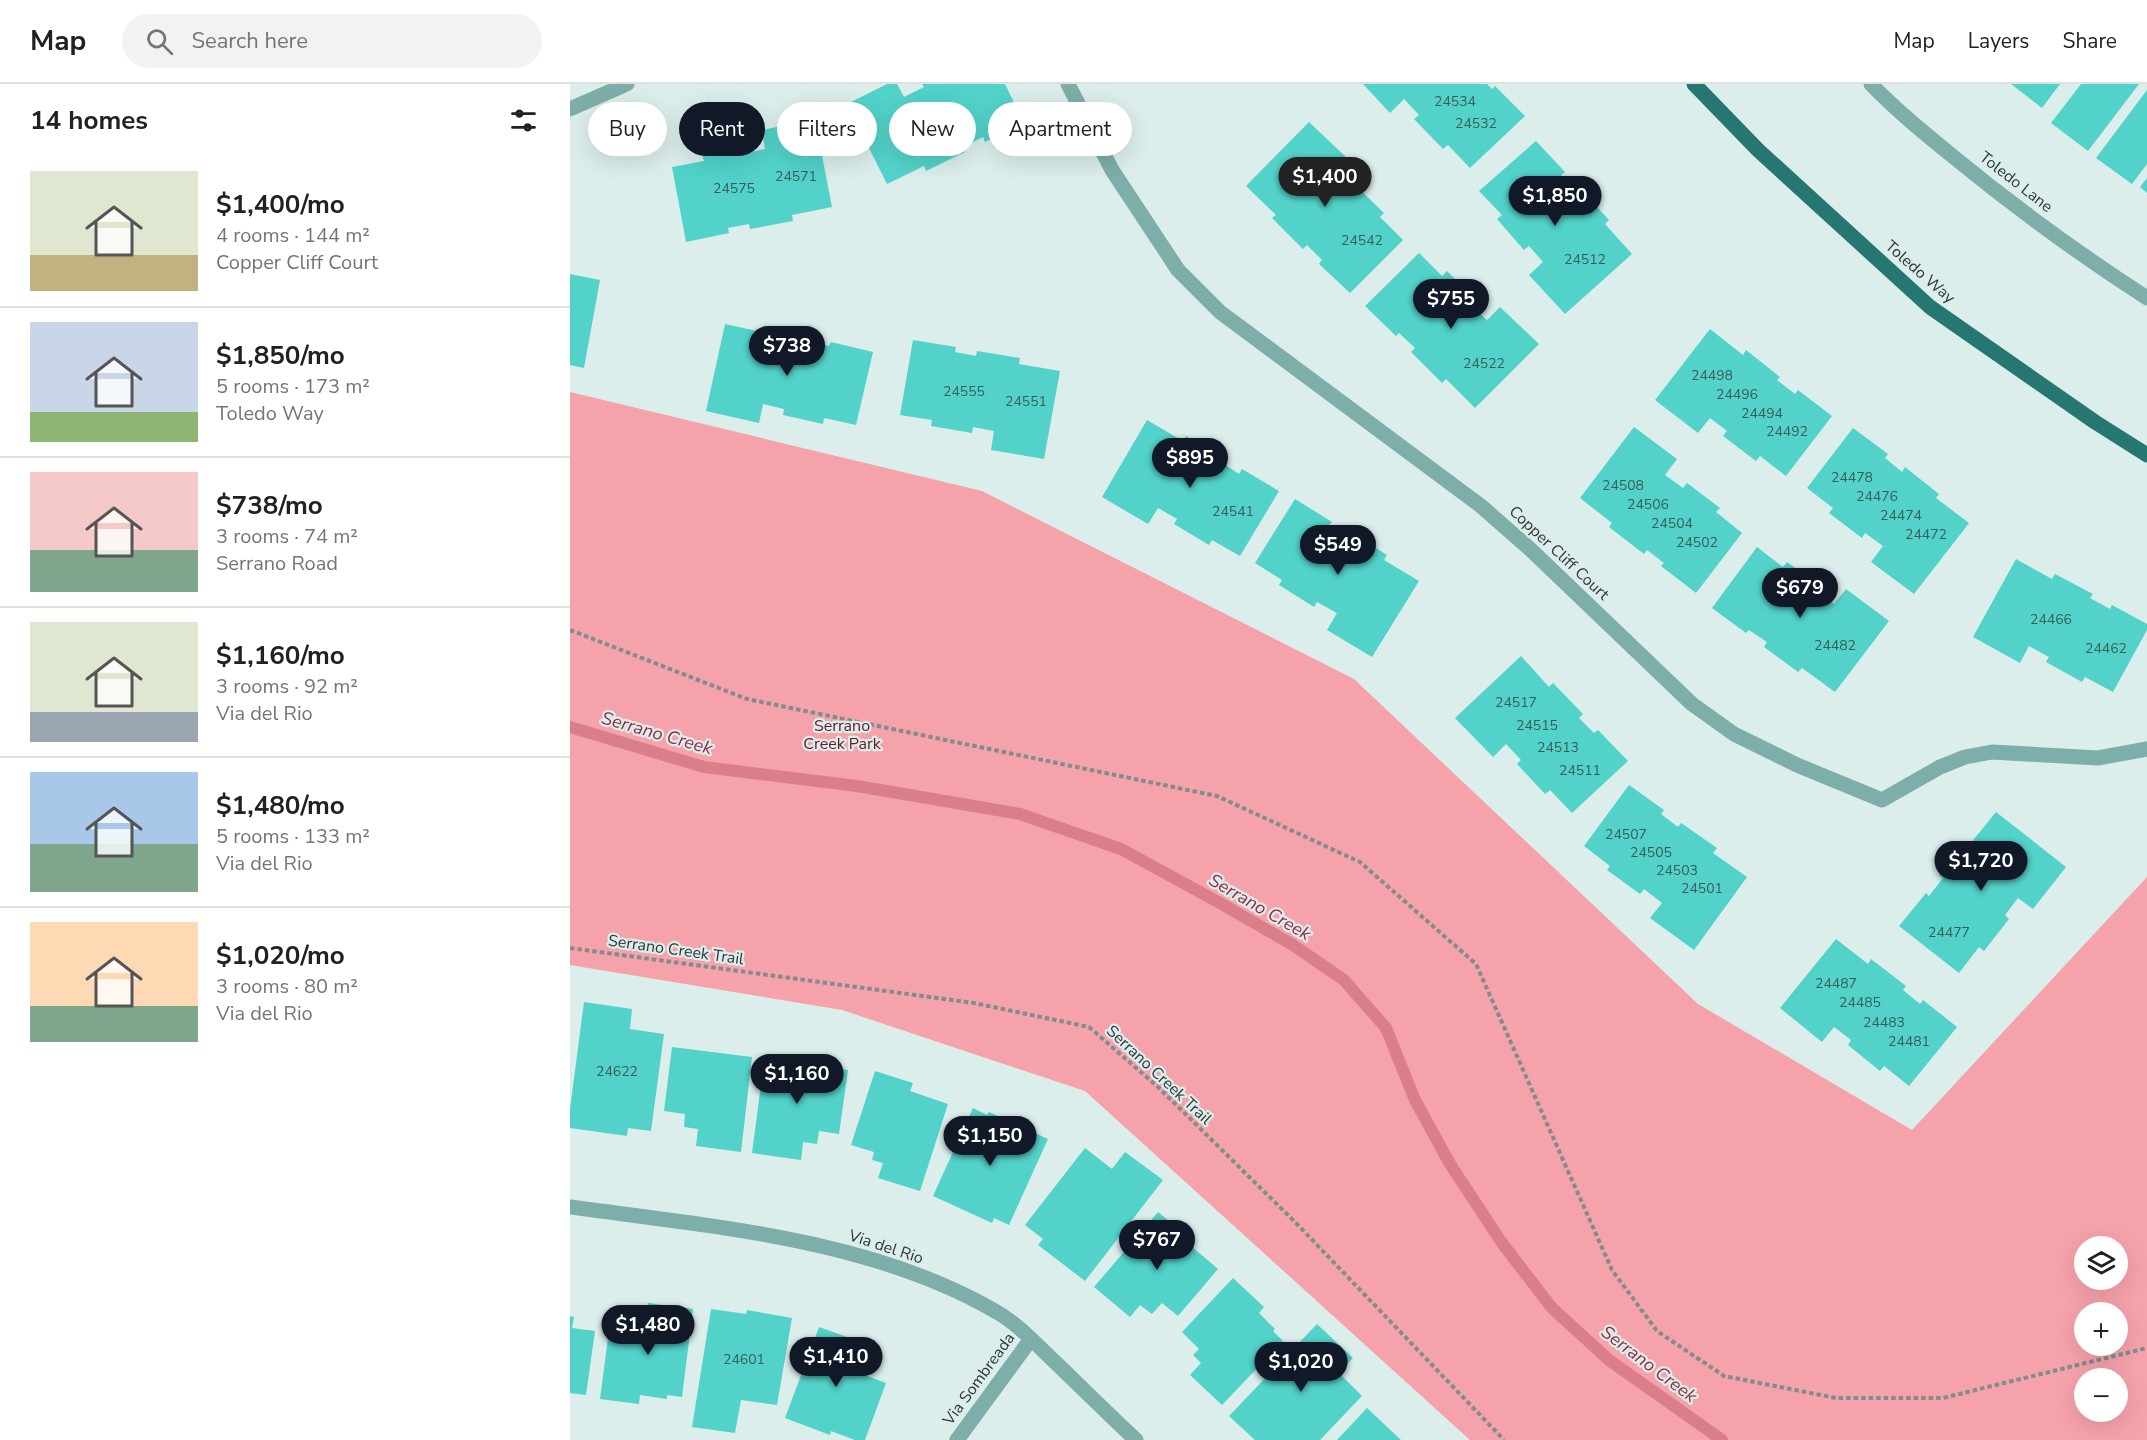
<!DOCTYPE html>
<meta charset="utf-8">
<style>
:root{--surface:#fff;--page:#f2f2f2;--text:#202124;--muted:#757577;--line:#e0e0e0;--accent:#111827}
body{margin:0;font-family:"Nunito Sans",sans-serif;background:var(--page);color:var(--text);height:100vh;display:flex;flex-direction:column;font-size:22px;white-space:nowrap}
*{box-sizing:border-box;margin:0}
p{font-size:20px;color:var(--muted)}
.icon{flex:none;width:33px;height:33px;fill:none;stroke:currentColor;stroke-width:2;stroke-linecap:round;stroke-linejoin:round}
.map{position:relative;flex:1;overflow:hidden}
.drawer{display:flex;flex-direction:column;background:var(--surface);width:570px}
.drawer>*{flex:none}
.banner{position:absolute;left:18px;top:18px;width:570px;height:54px;display:flex;gap:12px}
.controls{position:absolute;left:1504px;top:1152px;display:grid;gap:12px}
.controls a{display:grid;place-items:center;width:54px;height:54px;border-radius:50%;background:var(--surface);box-shadow:0 6px 24px #0002;font-size:30px}
.price{position:absolute;translate:-50% -51px;padding:0 14px;border-radius:21px;background:var(--accent);color:#fff;font-size:20px;line-height:39px;filter:drop-shadow(0 2px 3px #0008)}
.price::after{content:'';position:absolute;left:50%;top:36px;width:18px;height:14px;margin-left:-9px;background:inherit;clip-path:polygon(0 0,100% 0,50% 100%)}
.price.current{background:#222;color:#fff}
ul{padding:0;list-style:none}
li{display:flex;align-items:center;gap:18px;height:150px;padding:0 30px}
li+li{border-top:2px solid var(--line)}
li span{display:grid;place-items:center;flex:none;width:168px;height:120px;border-radius:0px;color:#555}
li>.icon{margin-inline-start:auto}
span .icon{width:72px;height:72px;fill:#fffc;stroke-width:1}
li b{font-size:26px}
h2{display:flex;justify-content:space-between;align-items:center;height:72px;padding:0 30px;font-size:26px}
.chip{padding:0 21px;border-radius:27px;background:var(--surface);box-shadow:0 6px 24px #0002;font-size:21px;line-height:54px}
.chip.current{background:var(--accent);color:#fff}
header{display:flex;align-items:center;gap:36px;box-sizing:border-box;height:84px;padding:0 30px;background:var(--surface);border-bottom:2px solid var(--line)}
header strong{font-size:28px}
nav{display:flex;gap:33px;margin-inline-start:auto;font-size:21px}
.search{width:420px;height:54px;background:var(--page);display:flex;align-items:center;gap:15px;box-sizing:border-box;padding:0 21px;border-radius:33px;color:var(--muted);font-size:22px}
main{display:flex;flex:1;min-height:0}
.map>svg:first-child{display:block}
.green{fill:#f6a2ab;fill-rule:evenodd}
.lines{fill:none;stroke-linecap:round;stroke-linejoin:round}
.stream{stroke:#da7f8a;stroke-width:12}
.building{fill:#52d2c9}
.path{stroke:#808d8b;stroke-width:4;stroke-dasharray:4.5 3;stroke-linecap:butt}
.minor{stroke:#7eaea9;stroke-width:15}
.major{stroke:#267771;stroke-width:15}
.labels{text-anchor:middle;dominant-baseline:central;stroke-width:4.5;stroke-linejoin:round;paint-order:stroke}
.number-label{font-size:14px;fill:#385e5b}
.street-label{font-size:16px;fill:#2f3736;stroke:#dbeeec}
.park-label{font-size:16px;fill:#671528;stroke:#dbeeec}
.water-label{font-size:18px;font-style:italic;fill:#942840;stroke:#dbeeec}
</style>
<header>
<strong>Map</strong>
<div class="search"><svg class="icon" aria-label="search" viewBox="0 0 24 24"><circle cx="10" cy="10" r="6"/><path d="M15 15l6 6"/></svg>Search here</div>
<nav><a>Map</a><a>Layers</a><a>Share</a></nav>
</header>
<main>
<section class="drawer">
<h2>14 homes<svg class="icon" aria-label="filters" viewBox="0 0 24 24"><path d="M4 7h16M4 17h16"/><circle cx="9" cy="7" r="2"/><circle cx="15" cy="17" r="2"/></svg></h2>
<ul>
<li><span style="background:linear-gradient(#dfe7d0 70%,#c2b280 0)"><svg class="icon" aria-label="home" viewBox="0 0 24 24"><path d="M3 11l9-7 9 7M6 9v11h12V9"/></svg></span><div><b>$1,400/mo</b><p>4 rooms · 144 m²</p><p>Copper Cliff Court</p></div></li>
<li><span style="background:linear-gradient(#c9d6e8 75%,#8fb573 0)"><svg class="icon" aria-label="home" viewBox="0 0 24 24"><path d="M3 11l9-7 9 7M6 9v11h12V9"/></svg></span><div><b>$1,850/mo</b><p>5 rooms · 173 m²</p><p>Toledo Way</p></div></li>
<li><span style="background:linear-gradient(#f6c9c9 65%,#7fa58c 0)"><svg class="icon" aria-label="home" viewBox="0 0 24 24"><path d="M3 11l9-7 9 7M6 9v11h12V9"/></svg></span><div><b>$738/mo</b><p>3 rooms · 74 m²</p><p>Serrano Road</p></div></li>
<li><span style="background:linear-gradient(#dfe7d0 75%,#9aa5b1 0)"><svg class="icon" aria-label="home" viewBox="0 0 24 24"><path d="M3 11l9-7 9 7M6 9v11h12V9"/></svg></span><div><b>$1,160/mo</b><p>3 rooms · 92 m²</p><p>Via del Rio</p></div></li>
<li><span style="background:linear-gradient(#a9c7e8 60%,#7fa58c 0)"><svg class="icon" aria-label="home" viewBox="0 0 24 24"><path d="M3 11l9-7 9 7M6 9v11h12V9"/></svg></span><div><b>$1,480/mo</b><p>5 rooms · 133 m²</p><p>Via del Rio</p></div></li>
<li><span style="background:linear-gradient(#ffd9b3 70%,#7fa58c 0)"><svg class="icon" aria-label="home" viewBox="0 0 24 24"><path d="M3 11l9-7 9 7M6 9v11h12V9"/></svg></span><div><b>$1,020/mo</b><p>3 rooms · 80 m²</p><p>Via del Rio</p></div></li>
</ul>
</section>
<div class="map">
<svg width="1577" height="1356" viewBox="0 0 1577 1356">
<rect width="100%" height="100%" fill="#dbeeec"/>
<!-- green -->
<path class="green" d="M0,308L412,407L784,595L1128,920L1342,1046L1577,793V1356H900L515,1007L272,926L0,881ZM1515,1162H1548V1196H1515ZM1515,1228H1548V1262H1515ZM1515,1294H1548V1328H1515Z"/>
<g class="lines">
<!-- stream -->
<polyline class="stream" points="0,643 134,683 287,702 450,730 551,765 650,819 723,861 774,896 816,944 845,1016 880,1080 932,1159 982,1224 1039,1276 1152,1356"/>
</g>
<!-- building -->
<g class="building">
<polygon points="317,0 327,0 334,13 354,3 352,0 435,0 454,39 415,58 413,53 393,63 395,68 356,87 354,82 317,100 277,20"/>
<polygon points="793,0 917,0 922,5 925,2 955,32 900,84 878,61 873,65 844,35 849,31 834,15 820,29"/>
<polygon points="1441,0 1490,0 1472,24"/>
<polygon points="1511,0 1569,0 1518,67 1481,39"/>
<polygon points="1577,6 1577,80 1562,100 1526,74"/>
<polygon points="245,35 262,123 222,131 223,137 180,145 179,140 158,144 159,149 116,158 102,83 134,77 132,71 172,63 174,69 195,65 192,46"/>
<polygon points="739,38 778,75 764,89 780,104 784,100 814,129 810,133 833,156 780,209 749,180 752,176 737,161 733,165 702,134 706,131 676,102"/>
<polygon points="966,57 995,88 991,91 1006,108 1010,104 1039,136 1035,140 1062,170 995,230 959,191 973,178 959,162 954,166 927,135 932,131 909,107"/>
<polygon points="1577,94 1577,109 1570,103"/>
<polygon points="849,169 872,192 877,187 906,216 901,221 917,236 930,223 969,260 905,324 876,295 872,299 841,268 845,264 829,249 826,252 795,222"/>
<polygon points="0,190 30,196 14,284 0,281"/>
<polygon points="155,240 196,249 197,243 239,253 238,257 259,262 261,258 303,268 286,341 254,334 253,340 213,331 214,325 193,320 189,339 136,327"/>
<polygon points="1140,245 1173,271 1176,266 1210,293 1207,296 1225,310 1228,306 1262,332 1216,392 1190,372 1186,377 1153,352 1157,347 1140,334 1128,349 1085,316"/>
<polygon points="343,256 386,263 385,268 406,272 407,267 450,274 449,280 490,287 474,375 421,366 424,347 403,343 402,349 361,342 362,336 330,331"/>
<polygon points="577,336 613,357 616,352 653,374 651,378 669,390 672,385 709,407 670,472 642,456 639,461 604,440 607,435 588,424 578,440 532,413"/>
<polygon points="1064,343 1107,375 1095,391 1113,404 1117,399 1150,424 1146,428 1172,449 1126,509 1091,482 1094,479 1077,466 1074,470 1039,443 1042,439 1010,414"/>
<polygon points="1283,344 1318,370 1315,374 1332,388 1335,383 1369,410 1366,414 1399,439 1344,510 1301,478 1313,462 1295,449 1292,454 1259,429 1263,424 1237,404"/>
<polygon points="725,415 762,438 759,441 778,453 780,448 817,471 814,476 849,497 802,573 757,546 767,529 747,518 744,523 709,501 712,496 685,479"/>
<polygon points="1187,463 1213,483 1217,478 1250,502 1246,507 1264,520 1276,505 1319,537 1265,608 1232,584 1228,588 1194,563 1197,558 1179,546 1176,549 1142,524"/>
<polygon points="1446,475 1482,495 1485,490 1523,510 1520,514 1540,525 1542,521 1577,540 1577,546 1543,608 1515,593 1512,598 1476,578 1479,573 1459,562 1450,579 1403,553"/>
<polygon points="951,572 979,603 983,599 1013,630 1009,634 1024,649 1028,646 1058,677 1002,729 980,706 975,710 947,680 951,676 936,660 923,673 885,634"/>
<polygon points="1059,701 1094,726 1091,730 1108,743 1111,739 1147,764 1143,769 1177,793 1124,866 1080,834 1092,819 1074,805 1070,810 1037,786 1040,782 1014,762"/>
<polygon points="1426,728 1496,783 1463,825 1448,814 1435,831 1439,835 1414,867 1409,863 1389,889 1329,842 1356,809 1359,812 1373,794 1369,791 1396,757 1400,760"/>
<polygon points="1266,855 1298,880 1301,875 1336,902 1333,906 1350,920 1353,916 1387,943 1339,1002 1314,982 1310,987 1278,961 1281,956 1264,943 1252,958 1210,924"/>
<polygon points="14,918 62,925 60,945 94,950 81,1047 58,1044 57,1052 0,1044 0,1025"/>
<polygon points="102,963 182,973 171,1068 126,1062 128,1045 114,1043 115,1030 94,1027"/>
<polygon points="195,970 243,977 243,981 278,986 269,1050 249,1047 247,1060 233,1058 231,1076 182,1069"/>
<polygon points="305,987 343,999 340,1007 378,1020 350,1107 308,1094 313,1079 302,1076 304,1068 281,1061"/>
<polygon points="403,1024 417,1031 419,1028 478,1055 439,1141 424,1134 422,1139 363,1112"/>
<polygon points="515,1064 542,1085 555,1068 593,1096 515,1197 468,1161 473,1155 455,1141"/>
<polygon points="588,1128 624,1158 621,1162 648,1185 608,1232 592,1219 582,1230 570,1221 560,1233 524,1203"/>
<polygon points="663,1194 694,1223 689,1229 705,1245 703,1247 713,1257 652,1321 620,1291 631,1279 623,1271 629,1265 612,1248"/>
<polygon points="78,1219 123,1225 112,1313 97,1311 97,1315 70,1311 69,1320 30,1315 40,1239 64,1242 65,1233 76,1235"/>
<polygon points="141,1225 176,1230 177,1226 222,1234 207,1321 171,1316 165,1349 122,1343"/>
<polygon points="0,1232 4,1233 2,1244 25,1247 16,1311 0,1309"/>
<polygon points="747,1240 783,1274 769,1289 792,1312 750,1356 685,1356 659,1332"/>
<polygon points="249,1243 294,1259 288,1272 302,1277 297,1292 316,1299 295,1356 285,1356 261,1347 260,1351 215,1334"/>
<polygon points="797,1324 831,1356 767,1356"/>
</g>
<g class="lines">
<!-- path -->
<g class="path">
<polyline points="0,546 177,615 647,712 790,778 906,880 1042,1186 1087,1247 1154,1292 1266,1314 1373,1314 1577,1264"/>
<polyline points="0,864 404,919 519,943 588,1003 726,1139 934,1356"/>
</g>
<!-- minor -->
<g class="minor">
<polyline points="498,0 542,86 608,186 650,228 911,422 960,465 1122,620 1164,650 1227,681 1312,716 1370,683 1395,673 1422,668 1528,674 1577,665"/>
<path d="M1301,0C1326,26 1353,48 1380,70C1443,122 1509,170 1577,214"/>
<polyline points="0,25 57,0"/>
<path d="M0,1123C140,1142 301,1155 425,1227C447,1239 466,1260 484,1277C511,1303 538,1330 566,1356"/>
<polyline points="387,1356 461,1255"/>
</g>
<!-- major -->
<polyline class="major" points="1124,0 1188,66 1360,223 1525,338 1577,371"/>
</g>
<g class="labels">
<!-- number labels -->
<g class="number-label">
<text x="885" y="17">24534</text>
<text x="906" y="39">24532</text>
<text x="226" y="92">24571</text>
<text x="164" y="104">24575</text>
<text x="792" y="156">24542</text>
<text x="1015" y="175">24512</text>
<text x="914" y="279">24522</text>
<text x="1142" y="291">24498</text>
<text x="394" y="307">24555</text>
<text x="1167" y="310">24496</text>
<text x="456" y="317">24551</text>
<text x="1192" y="329">24494</text>
<text x="1217" y="347">24492</text>
<text x="1282" y="393">24478</text>
<text x="1053" y="401">24508</text>
<text x="1307" y="412">24476</text>
<text x="1078" y="420">24506</text>
<text x="663" y="427">24541</text>
<text x="1331" y="431">24474</text>
<text x="1102" y="439">24504</text>
<text x="1356" y="450">24472</text>
<text x="1127" y="458">24502</text>
<text x="1481" y="535">24466</text>
<text x="1265" y="561">24482</text>
<text x="1536" y="564">24462</text>
<text x="946" y="618">24517</text>
<text x="967" y="641">24515</text>
<text x="988" y="663">24513</text>
<text x="1010" y="686">24511</text>
<text x="1056" y="750">24507</text>
<text x="1081" y="768">24505</text>
<text x="1107" y="786">24503</text>
<text x="1132" y="804">24501</text>
<text x="1379" y="848">24477</text>
<text x="1266" y="899">24487</text>
<text x="1290" y="918">24485</text>
<text x="1314" y="938">24483</text>
<text x="1339" y="957">24481</text>
<text x="47" y="987">24622</text>
<text x="174" y="1275">24601</text>
</g>
<!-- street labels -->
<g class="street-label">
<text transform="translate(1446 98) rotate(38)">Toledo Lane</text>
<text transform="translate(1350 188) rotate(41)">Toledo Way</text>
<text transform="translate(989 469) rotate(43)">Copper Cliff Court</text>
<text transform="translate(106 866) rotate(8)">Serrano Creek Trail</text>
<text transform="translate(589 991) rotate(43)">Serrano Creek Trail</text>
<text transform="translate(316 1163) rotate(18)">Via del Rio</text>
<text transform="translate(409 1295) rotate(-54)">Via Sombreada</text>
</g>
<!-- park labels -->
<g class="park-label">
<text x="272" y="642">Serrano<tspan x="272" dy="18">Creek Park</tspan></text>
</g>
<!-- water labels -->
<g class="water-label">
<text transform="translate(87 649) rotate(16)">Serrano Creek</text>
<text transform="translate(690 823) rotate(30)">Serrano Creek</text>
<text transform="translate(1079 1280) rotate(37)">Serrano Creek</text>
</g>
</g>
</svg>
<div class="controls">
<a><svg class="icon" aria-label="layers" viewBox="0 0 24 24"><path d="M12 4l9 5-9 5-9-5zM3 14l9 5 9-5"/></svg></a>
<a>+</a>
<a>−</a>
</div>
<b class="price current" style="left:755px;top:124px">$1,400</b>
<b class="price" style="left:985px;top:143px">$1,850</b>
<b class="price" style="left:881px;top:246px">$755</b>
<b class="price" style="left:217px;top:293px">$738</b>
<b class="price" style="left:620px;top:405px">$895</b>
<b class="price" style="left:768px;top:492px">$549</b>
<b class="price" style="left:1230px;top:535px">$679</b>
<b class="price" style="left:1411px;top:808px">$1,720</b>
<b class="price" style="left:227px;top:1021px">$1,160</b>
<b class="price" style="left:420px;top:1083px">$1,150</b>
<b class="price" style="left:587px;top:1187px">$767</b>
<b class="price" style="left:78px;top:1272px">$1,480</b>
<b class="price" style="left:266px;top:1304px">$1,410</b>
<b class="price" style="left:731px;top:1309px">$1,020</b>
<div class="banner">
<a class="chip">Buy</a>
<a class="chip current">Rent</a>
<a class="chip">Filters</a>
<a class="chip">New</a>
<a class="chip">Apartment</a>
</div>
</div>
</main>
